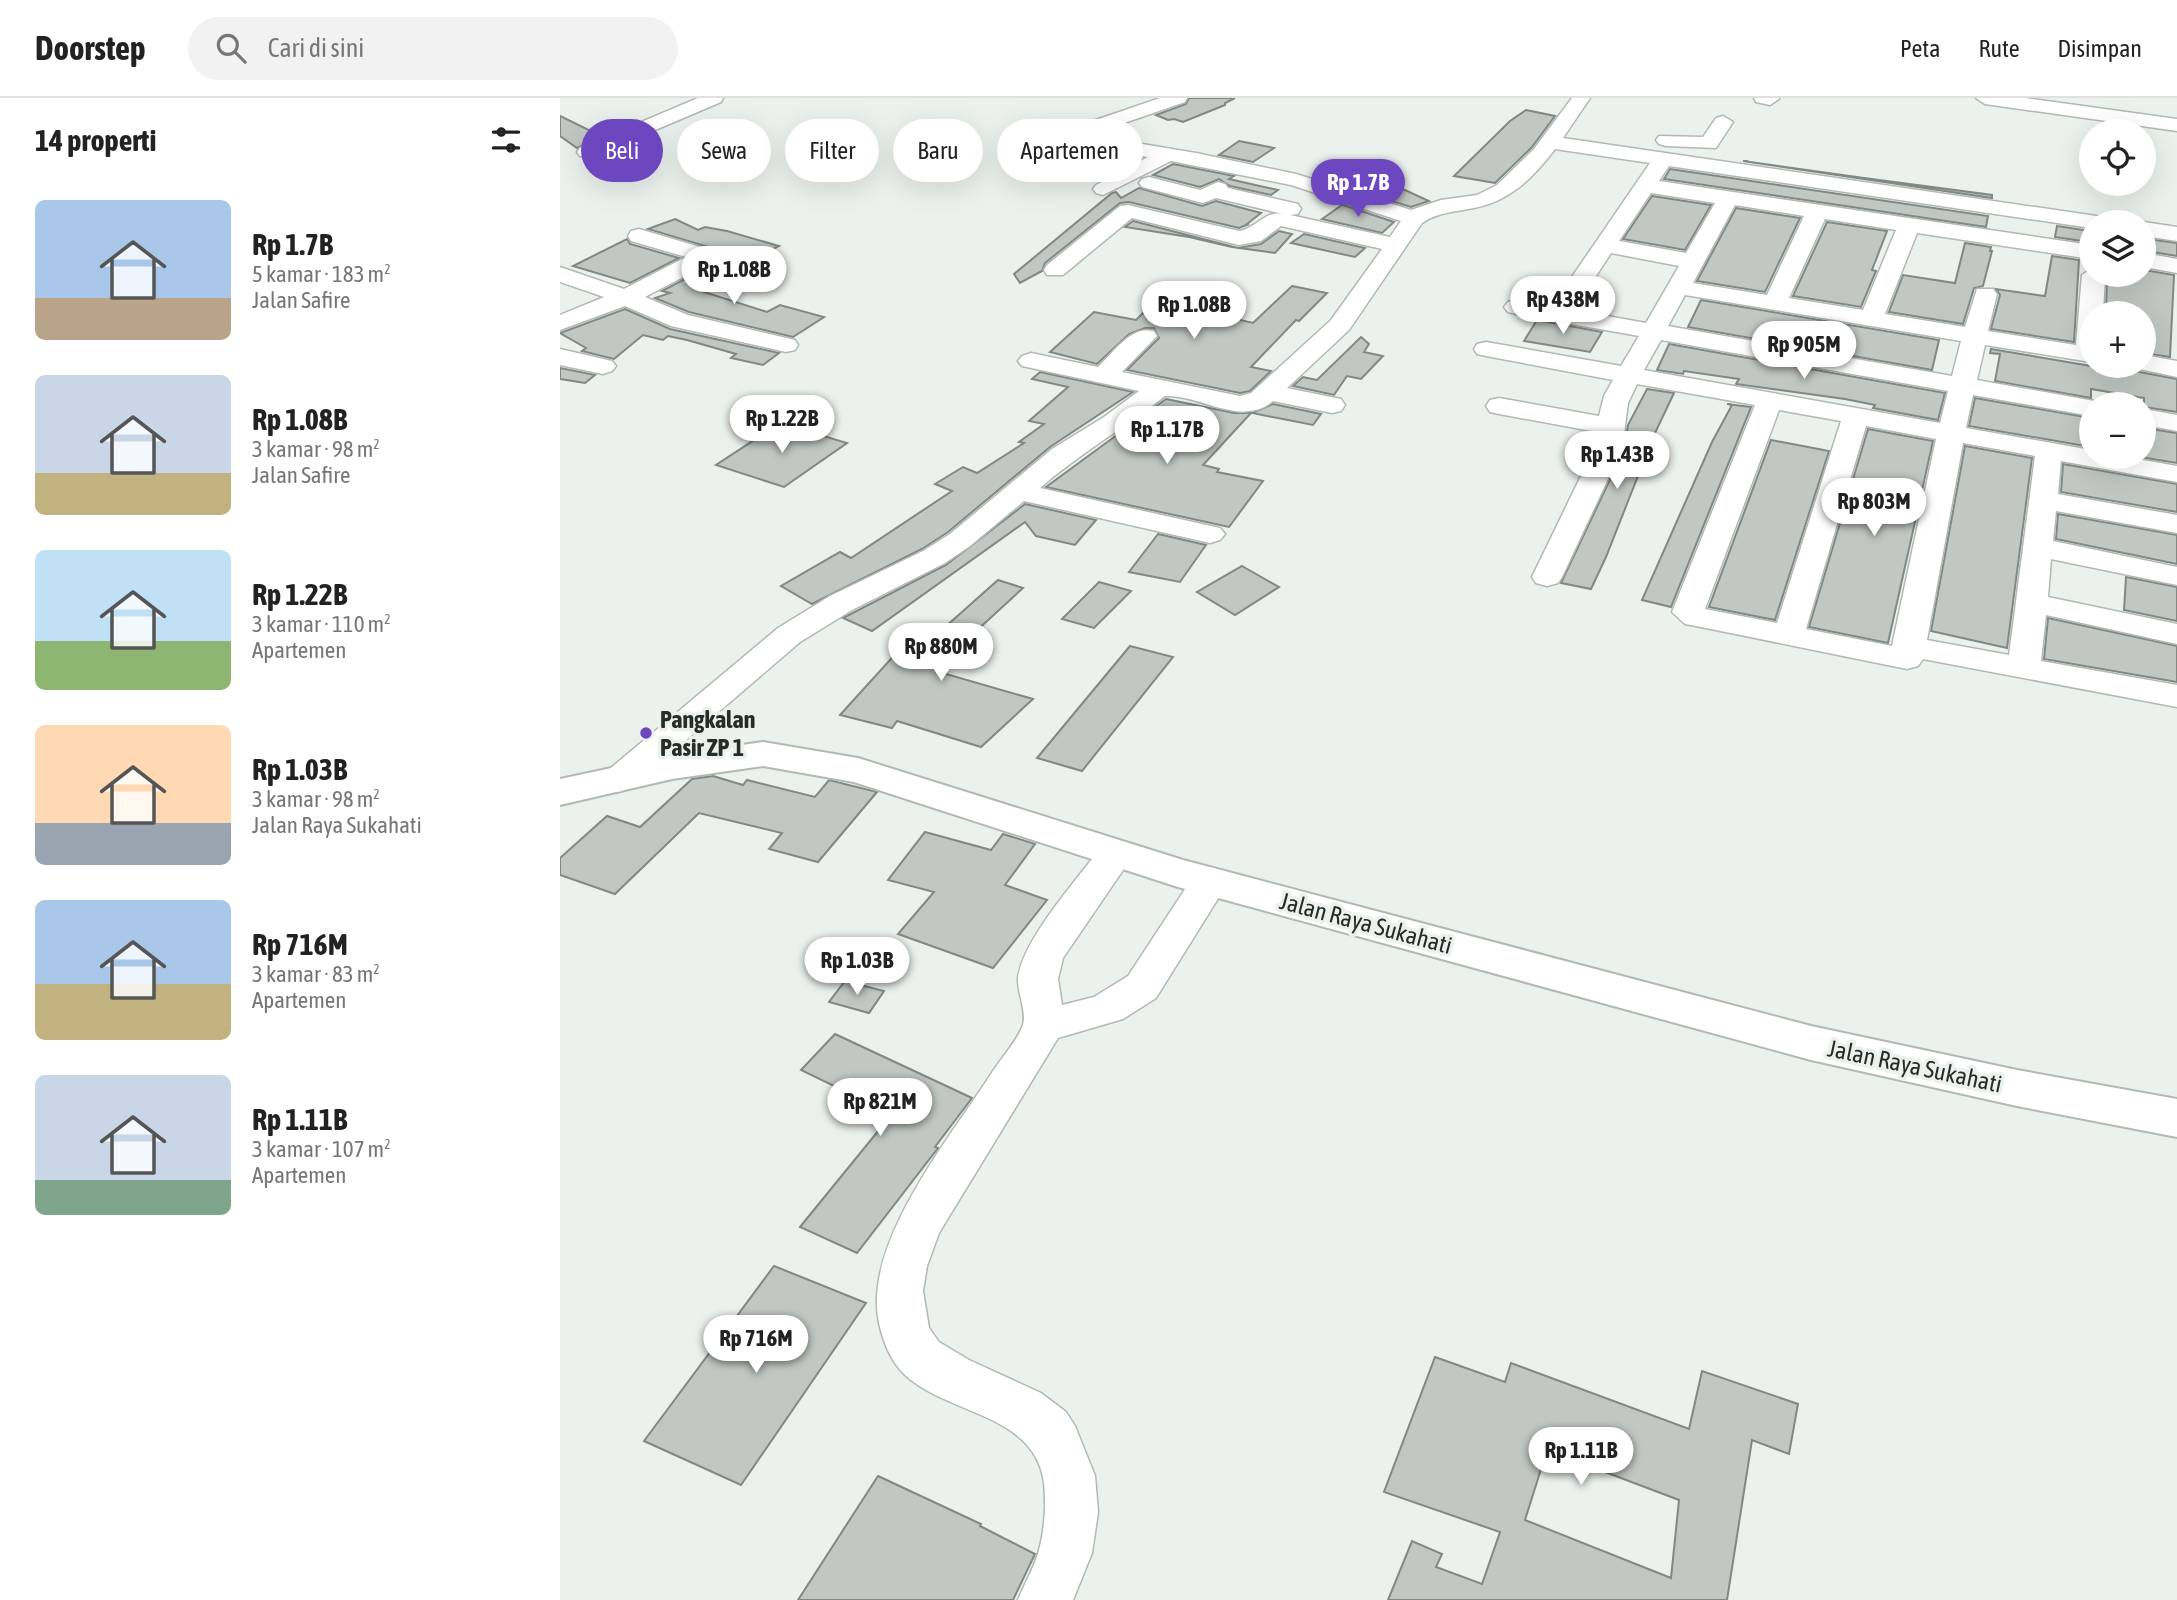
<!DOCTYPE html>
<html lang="id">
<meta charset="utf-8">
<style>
:root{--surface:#fff;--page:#f2f2f2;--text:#222;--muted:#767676;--line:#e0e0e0;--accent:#6c47c0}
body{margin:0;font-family:"Asap Condensed",sans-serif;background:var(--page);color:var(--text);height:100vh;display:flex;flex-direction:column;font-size:26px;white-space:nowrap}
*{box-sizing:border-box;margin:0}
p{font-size:23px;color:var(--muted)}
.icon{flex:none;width:38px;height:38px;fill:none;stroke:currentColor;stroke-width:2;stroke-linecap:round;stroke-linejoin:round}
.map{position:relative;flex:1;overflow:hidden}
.sheet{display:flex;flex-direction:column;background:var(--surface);width:560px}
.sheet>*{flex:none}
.hud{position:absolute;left:21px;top:21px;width:665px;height:63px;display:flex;gap:14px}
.buttons{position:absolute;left:1519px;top:21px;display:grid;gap:14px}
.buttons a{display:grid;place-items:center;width:77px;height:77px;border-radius:50%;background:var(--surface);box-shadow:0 7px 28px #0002;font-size:35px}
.price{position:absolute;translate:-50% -60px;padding:0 16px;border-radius:24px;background:#fff;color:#222;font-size:23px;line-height:46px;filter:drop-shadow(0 2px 4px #0008)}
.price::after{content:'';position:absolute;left:50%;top:42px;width:21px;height:16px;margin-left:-10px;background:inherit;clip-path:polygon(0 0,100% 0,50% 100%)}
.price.selected{background:var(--accent);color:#fff}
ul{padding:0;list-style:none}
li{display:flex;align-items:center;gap:21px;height:175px;padding:0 35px}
li span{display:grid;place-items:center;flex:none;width:196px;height:140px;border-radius:10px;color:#555}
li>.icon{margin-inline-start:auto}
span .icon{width:84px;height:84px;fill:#fffc;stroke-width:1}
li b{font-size:30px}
h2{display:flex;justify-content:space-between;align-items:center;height:84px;padding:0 35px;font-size:30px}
.chip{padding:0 24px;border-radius:32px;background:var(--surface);box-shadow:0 7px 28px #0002;font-size:24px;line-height:63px}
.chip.selected{background:var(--accent);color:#fff}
header{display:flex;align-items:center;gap:42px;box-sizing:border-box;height:98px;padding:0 35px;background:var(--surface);border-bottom:2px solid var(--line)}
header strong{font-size:33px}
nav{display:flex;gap:38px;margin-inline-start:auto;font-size:24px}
.search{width:490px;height:63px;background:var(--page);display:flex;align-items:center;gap:18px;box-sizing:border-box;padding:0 24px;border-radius:38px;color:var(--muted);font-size:26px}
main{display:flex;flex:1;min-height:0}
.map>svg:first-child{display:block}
.building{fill:#c1c7c3;stroke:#828884;stroke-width:2;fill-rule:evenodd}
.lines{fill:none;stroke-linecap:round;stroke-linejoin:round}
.minor-casing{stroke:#b2b8b4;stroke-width:3}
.major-casing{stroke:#b2b8b4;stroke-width:4}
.minor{fill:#fff;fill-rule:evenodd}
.major{fill:#fff;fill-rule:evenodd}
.poi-dot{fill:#6c47c0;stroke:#ebf1ed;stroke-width:2.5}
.labels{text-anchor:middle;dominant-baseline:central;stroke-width:7;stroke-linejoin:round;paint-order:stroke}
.poi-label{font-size:24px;font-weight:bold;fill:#292b29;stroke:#ebf1ed;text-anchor:start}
.street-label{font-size:24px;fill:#292b29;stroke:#ebf1ed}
</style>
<header>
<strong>Doorstep</strong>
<div class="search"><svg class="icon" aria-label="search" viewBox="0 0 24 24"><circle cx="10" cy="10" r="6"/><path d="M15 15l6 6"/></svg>Cari di sini</div>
<nav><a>Peta</a><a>Rute</a><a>Disimpan</a></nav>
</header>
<main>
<section class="sheet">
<h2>14 properti<svg class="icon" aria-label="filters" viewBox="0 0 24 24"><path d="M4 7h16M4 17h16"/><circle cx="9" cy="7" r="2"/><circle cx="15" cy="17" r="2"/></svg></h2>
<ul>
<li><span style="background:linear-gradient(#a9c7e8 70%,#b9a48a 0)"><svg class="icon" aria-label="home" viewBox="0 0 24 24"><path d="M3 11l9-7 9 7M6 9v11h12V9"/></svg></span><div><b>Rp 1.7B</b><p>5 kamar · 183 m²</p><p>Jalan Safire</p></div></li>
<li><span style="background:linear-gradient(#c9d6e8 70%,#c2b280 0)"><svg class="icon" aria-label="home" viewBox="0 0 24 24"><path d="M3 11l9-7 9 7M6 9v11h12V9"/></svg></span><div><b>Rp 1.08B</b><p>3 kamar · 98 m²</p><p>Jalan Safire</p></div></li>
<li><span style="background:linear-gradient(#bfe0f5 65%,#8fb573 0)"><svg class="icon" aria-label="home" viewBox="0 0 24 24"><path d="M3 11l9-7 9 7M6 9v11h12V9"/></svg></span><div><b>Rp 1.22B</b><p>3 kamar · 110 m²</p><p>Apartemen</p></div></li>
<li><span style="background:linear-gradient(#ffd9b3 70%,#9aa5b1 0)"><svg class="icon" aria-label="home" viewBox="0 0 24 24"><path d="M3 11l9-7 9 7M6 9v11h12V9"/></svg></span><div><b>Rp 1.03B</b><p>3 kamar · 98 m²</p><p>Jalan Raya Sukahati</p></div></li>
<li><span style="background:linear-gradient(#a9c7e8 60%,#c2b280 0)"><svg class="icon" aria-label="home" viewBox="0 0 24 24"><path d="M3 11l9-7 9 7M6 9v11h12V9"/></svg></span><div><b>Rp 716M</b><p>3 kamar · 83 m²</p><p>Apartemen</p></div></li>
<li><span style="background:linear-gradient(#c9d6e8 75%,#7fa58c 0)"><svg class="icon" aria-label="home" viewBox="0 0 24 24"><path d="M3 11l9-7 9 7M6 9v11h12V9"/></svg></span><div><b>Rp 1.11B</b><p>3 kamar · 107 m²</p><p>Apartemen</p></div></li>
</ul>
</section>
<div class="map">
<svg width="1617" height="1502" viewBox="0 0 1617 1502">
<rect width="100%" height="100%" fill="#ebf1ed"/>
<!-- building -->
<g class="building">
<polygon points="629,0 675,0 665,5 665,7 623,24 614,21 608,22 596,17 626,6"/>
<polygon points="966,12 995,18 972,49 935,85 894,78 950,23"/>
<polygon points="0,18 41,38 17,50 0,38"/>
<polygon points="679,43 714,50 693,64 659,57"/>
<polygon points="1183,63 1304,80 1432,97 1432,100"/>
<polygon points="613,66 674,78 669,81 718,92 711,97 670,88 659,81 640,89 593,77"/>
<polygon points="1110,71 1428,118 1426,129 1104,81"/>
<polygon points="834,87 869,103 851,109 818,99 825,96"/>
<polygon points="579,90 642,108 656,103 701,115 687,126 689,126 679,130 569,104 560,105 485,165 482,173 460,185 454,176 552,95 556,94 561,100"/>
<polygon points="1092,98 1151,107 1125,152 1063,141"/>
<polygon points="782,107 783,107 834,124 822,135 762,121"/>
<polygon points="1176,110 1240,120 1205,194 1137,183"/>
<polygon points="115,121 138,132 145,129 167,133 219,148 192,162 88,131"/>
<polygon points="573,123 678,150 701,146 719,133 732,136 715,155 672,149 629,139 565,129"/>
<polygon points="1267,124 1327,133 1312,172 1316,173 1301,209 1233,198"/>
<polygon points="1497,128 1524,132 1522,143 1495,139"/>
<polygon points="744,136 805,150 795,159 731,145"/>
<polygon points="67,141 70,146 119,160 70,185 13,168"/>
<polygon points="1587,141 1617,145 1617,158 1586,153"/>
<polygon points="1405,145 1431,149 1430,153 1432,153 1423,188 1414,190 1403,226 1329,214 1343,177 1395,185"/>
<polygon points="1492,158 1519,162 1514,244 1431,231 1440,197 1436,191 1485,198"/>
<polygon points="148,169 174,176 144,194 207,214 220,207 264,219 233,239 129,214 95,200 110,195 102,193"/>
<polygon points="1584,172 1614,177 1610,259 1584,255 1584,215 1546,215 1547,177 1584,177"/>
<polygon points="732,188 767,195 739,223 736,222 691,269 711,273 690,293 680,295 567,272 599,240 594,230 585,230 569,236 537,266 490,254 534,214 576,222 596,202 693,225"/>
<polygon points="1141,202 1379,242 1372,272 1128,229"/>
<polygon points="65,211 110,231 219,255 203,267 171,260 176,256 127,242 108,238 103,242 83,237 54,261 22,253 26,250 0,235"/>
<polygon points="977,222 1042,234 1030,254 964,243"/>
<polygon points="801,239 809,246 804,254 823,258 801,281 787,278 774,297 733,288 743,279 757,282"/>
<polygon points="1109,246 1385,295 1378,322 1313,310 1315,307 1285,301 1176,286 1179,281 1124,273 1123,276 1097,272"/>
<polygon points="1431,251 1531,268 1570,268 1574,273 1617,281 1617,314 1584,309 1584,300 1531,291 1531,300 1435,283 1440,256 1430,255"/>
<polygon points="0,270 35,277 25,285 0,281"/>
<polygon points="480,274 573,294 490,349 388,434 362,451 252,506 221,488 280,454 291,460 392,393 375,386 403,369 417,375 464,345 459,344 484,326 469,323 508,289 472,281"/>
<polygon points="1087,291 1114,295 1095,335 1046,459 1031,491 1001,485 1064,352 1068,327"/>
<polygon points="1415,300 1531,320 1531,349 1409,328"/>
<polygon points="606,301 674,315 691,315 643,367 659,371 657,374 703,383 669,429 486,389"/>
<polygon points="713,306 761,316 753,327 692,315"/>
<polygon points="1167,306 1191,309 1111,509 1082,502 1152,344 1172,307"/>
<polygon points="220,325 287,345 224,389 156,367"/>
<polygon points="1584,330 1617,335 1617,365 1580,359 1584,359"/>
<polygon points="1308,331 1373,343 1328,545 1249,529"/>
<polygon points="1211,342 1269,353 1215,522 1149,509"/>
<polygon points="1405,348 1472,360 1447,550 1371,533"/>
<polygon points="1503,366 1617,386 1617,414 1501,394"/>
<polygon points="465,406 536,422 515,447 476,438 465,424 312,533 283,520 386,467"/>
<polygon points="1498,416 1617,437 1617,466 1496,441"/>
<polygon points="598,436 646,447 620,484 569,474"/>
<polygon points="682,468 719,489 675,517 637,494"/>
<polygon points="1566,479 1617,489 1617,523 1564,512"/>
<polygon points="438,482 463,490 413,536 379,574 473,601 421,649 337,623 332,630 280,617 348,542 366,546"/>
<polygon points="539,484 571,493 534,530 502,521"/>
<polygon points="1488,520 1617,548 1617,584 1484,561"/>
<polygon points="570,548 613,559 522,673 477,660"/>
<polygon points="153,678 183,687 187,682 255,699 269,682 317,694 258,764 209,751 222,735 139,715 55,796 0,777 0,760 47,718 80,729 132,681"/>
<polygon points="365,734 431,752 443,736 475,746 445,787 487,802 433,870 338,836 374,794 328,782"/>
<polygon points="285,883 324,893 309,915 269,904"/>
<polygon points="275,936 412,1000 375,1049 378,1050 297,1155 240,1129 332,1016 241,972"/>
<polygon points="214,1168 306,1205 181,1387 84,1343"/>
<path d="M875,1259L945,1284L951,1265L1129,1331L1142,1273L1238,1306L1229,1356L1192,1342L1167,1502H828L852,1443L882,1456L876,1469L922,1486L940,1434L824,1394ZM987,1352L1119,1402L1111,1480L965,1422Z"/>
<polygon points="318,1378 421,1426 420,1428 475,1456 453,1502 238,1502"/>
</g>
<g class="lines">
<!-- minor casing -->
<g class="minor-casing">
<g id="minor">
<polygon points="138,0 163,0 161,4 34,58 20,58 17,54 20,50"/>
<path d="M600,0H627L625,4L541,33L534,38L636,55L736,76L851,112L881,102L917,97L937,87L974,51L1012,0H1030L1003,40L1543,119L1546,124H1531V130L1109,68L1099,83L1531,147V161L1357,135L1325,216L1405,229L1417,191H1433L1437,196L1428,233L1516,247L1522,177L1531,171V177H1545L1543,215H1531V264L1425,247L1417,282L1540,304L1542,306H1531V318L1413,297L1406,330L1531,352V359H1567L1617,368V384L1501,363L1498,396L1617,417V435L1496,413L1493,443L1617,469V487L1491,461L1488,499L1617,526V546L1486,517L1481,563L1617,587V609L1363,561L1358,568L1347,571L1136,528L1125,526L1112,514L1195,307L1077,286L1068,305L1062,351L1002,479L998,485L987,488L976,485L972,479L1034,351L1037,334L939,316L930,314L926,308L930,302L939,300L1039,318L1044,298L1053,282L926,258L917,256L914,251L917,246L926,244L1061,268L1079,238L956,216L948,214L944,209L948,204L956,202L992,208L1090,65L995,51C973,80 950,103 914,110C895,114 878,114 862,125L789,232L727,290L781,301L785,307L781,313L772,315L713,303C682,330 639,296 605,298C564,330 519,356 480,390L660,430L665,436L660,442L650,445L464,403L410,448L385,465L292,512L240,544L70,690L58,694L46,690L40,682L46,674L218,530L270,498L363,453L390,436L492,351L544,319L579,293L462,268L458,263L462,258L471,255L538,269C553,255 571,227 594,233L597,238L562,274L680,298L691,295L771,222L822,151L721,128L701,143L679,147L572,120L503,177H487L484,172L487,167L560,108L568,107L679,133C696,131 705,112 723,116L656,100L643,105L582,89L579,85L582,81L589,79L640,92L658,84L665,86L668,90L738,106L741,111L738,116L730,117L830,139L841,123L731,87L611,63L543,97L536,95L533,91L536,87L588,59L521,48L477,80H463L460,76L527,25ZM1091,95L1155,105L1126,155L1059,143ZM1175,107L1244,118L1207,197L1133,185ZM1265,121L1336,132L1303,212L1229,200ZM1051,155L1119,168L1086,225L1014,212ZM1125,197L1401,243L1392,278L1108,228ZM1101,242L1388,293L1380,325L1084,272ZM1219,312L1281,323L1217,525L1145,511ZM1306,328L1376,341L1332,548L1246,531ZM1403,345L1475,358L1449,557L1367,542Z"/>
<polygon points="1194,0 1219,0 1219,1 1210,7 1196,4"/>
<polygon points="1416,0 1465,0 1617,21 1617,33 1425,6"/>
<polygon points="1163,18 1173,24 1156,50 1106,48 1099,46 1096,42 1099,38 1143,39 1156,20"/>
<polygon points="1584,124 1617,129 1617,143 1584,138"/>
<polygon points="79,131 191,164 194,169 191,174 183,176 148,166 85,199 128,217 235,242 238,247 235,252 226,254 111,228 65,208 0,232 0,217 44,199 0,184 0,169 64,191 126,159 71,143 68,138 71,133"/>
<polygon points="1584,155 1617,161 1617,175 1584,169"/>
<polygon points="0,251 52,263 56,268 52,273 43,276 0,267"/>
<polygon points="1584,257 1617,263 1617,279 1575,270 1573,268 1584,268"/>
<polygon points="1584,311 1617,317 1617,333 1584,327"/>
<path d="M556,743L569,747L574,756L503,860L498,881L502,907L534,899L568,878L637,773L650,769L663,773L669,783L596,900L563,921L498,940L379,1135L367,1168L363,1193L369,1230L379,1244L409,1262L481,1295L506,1314L515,1328L535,1378L538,1414L532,1455L513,1502H458C465,1484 476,1467 480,1448C485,1428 486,1406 484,1385C475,1315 388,1317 345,1277C331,1264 323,1243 319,1225C302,1146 390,1040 431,976C439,963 459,940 463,927C467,913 457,894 458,880C463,841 519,779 543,747Z"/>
</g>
</g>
<!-- major casing -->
<g class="major-casing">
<polygon id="major" points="203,644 298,660 623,762 1251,928 1457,972 1617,1001 1617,1039 1457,1008 1251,962 618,789 294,684 203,668 112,681 0,707 0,681 112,657"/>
</g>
<!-- minor -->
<use href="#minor" class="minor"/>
<!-- major -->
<use href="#major" class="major"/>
</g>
<!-- markers -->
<circle class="poi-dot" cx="86" cy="635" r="7"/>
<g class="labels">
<!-- poi labels -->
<g class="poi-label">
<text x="100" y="621">Pangkalan<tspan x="100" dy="28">Pasir ZP 1</tspan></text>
</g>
<!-- street labels -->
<g class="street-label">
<text transform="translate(806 825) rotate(15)">Jalan Raya Sukahati</text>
<text transform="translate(1355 968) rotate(12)">Jalan Raya Sukahati</text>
</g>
</g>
</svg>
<div class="buttons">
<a><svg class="icon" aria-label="locate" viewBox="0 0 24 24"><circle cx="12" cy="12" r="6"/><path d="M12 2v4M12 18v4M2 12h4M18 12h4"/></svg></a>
<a><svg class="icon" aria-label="layers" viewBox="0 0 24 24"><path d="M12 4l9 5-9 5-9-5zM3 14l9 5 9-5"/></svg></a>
<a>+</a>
<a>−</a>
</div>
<b class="price selected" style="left:798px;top:121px">Rp 1.7B</b>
<b class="price" style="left:174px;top:208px">Rp 1.08B</b>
<b class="price" style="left:1003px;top:238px">Rp 438M</b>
<b class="price" style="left:634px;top:243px">Rp 1.08B</b>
<b class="price" style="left:1244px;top:283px">Rp 905M</b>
<b class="price" style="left:222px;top:357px">Rp 1.22B</b>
<b class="price" style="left:607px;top:368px">Rp 1.17B</b>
<b class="price" style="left:1057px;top:393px">Rp 1.43B</b>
<b class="price" style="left:1314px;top:440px">Rp 803M</b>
<b class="price" style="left:381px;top:585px">Rp 880M</b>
<b class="price" style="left:297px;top:899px">Rp 1.03B</b>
<b class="price" style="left:320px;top:1040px">Rp 821M</b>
<b class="price" style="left:196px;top:1277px">Rp 716M</b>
<b class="price" style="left:1021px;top:1389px">Rp 1.11B</b>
<div class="hud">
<a class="chip selected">Beli</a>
<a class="chip">Sewa</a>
<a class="chip">Filter</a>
<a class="chip">Baru</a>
<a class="chip">Apartemen</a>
</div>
</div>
</main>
